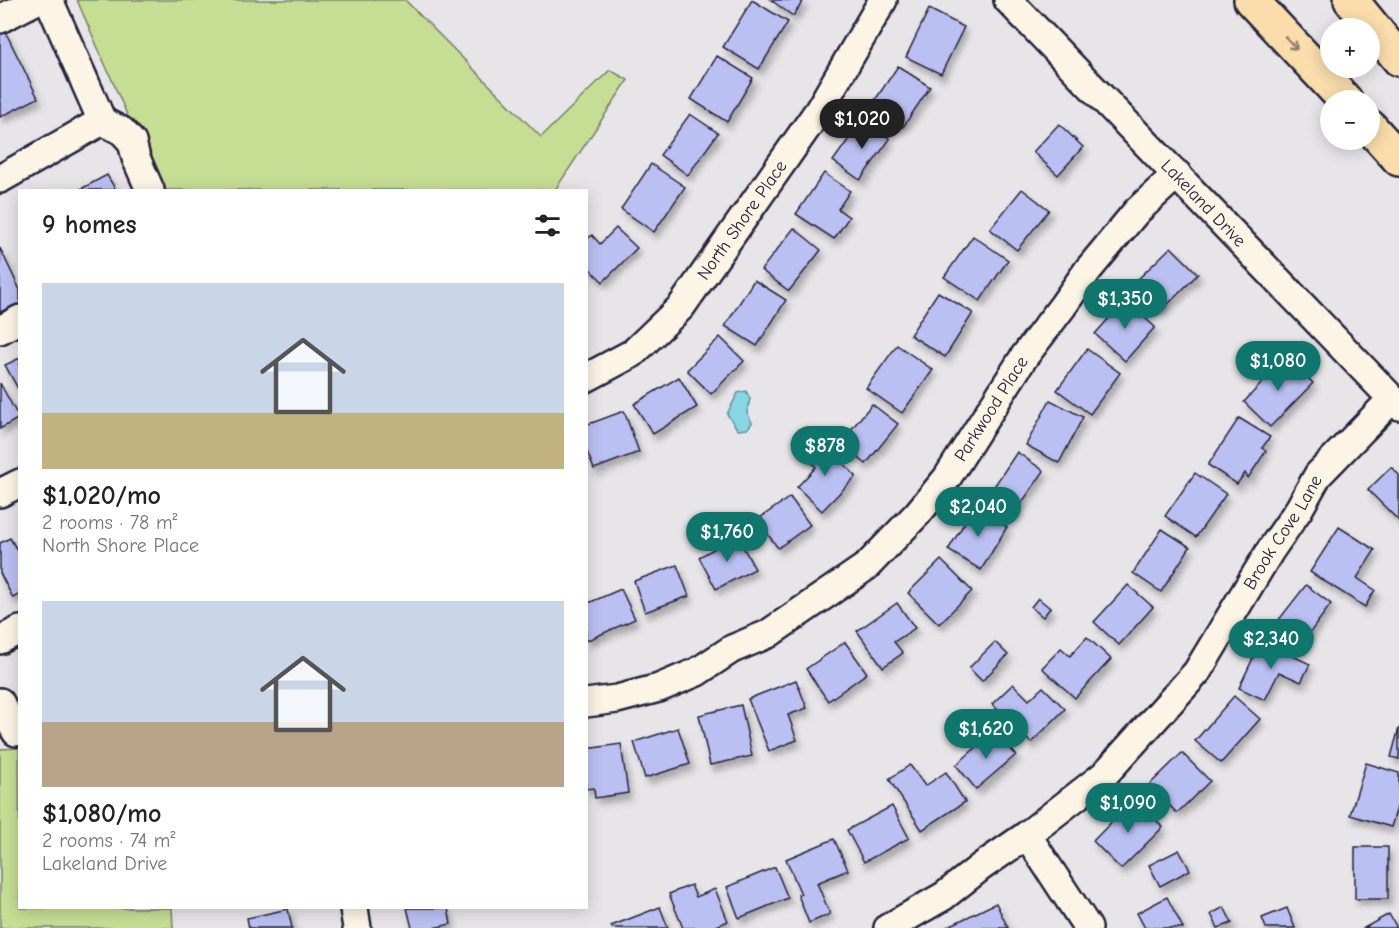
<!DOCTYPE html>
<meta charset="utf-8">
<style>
:root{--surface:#fff;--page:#f6f6f6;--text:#222;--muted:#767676;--accent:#0f766e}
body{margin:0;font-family:"Comic Neue",sans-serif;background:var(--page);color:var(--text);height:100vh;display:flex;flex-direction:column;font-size:22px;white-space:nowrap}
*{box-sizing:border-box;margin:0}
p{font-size:20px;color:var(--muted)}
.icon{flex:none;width:33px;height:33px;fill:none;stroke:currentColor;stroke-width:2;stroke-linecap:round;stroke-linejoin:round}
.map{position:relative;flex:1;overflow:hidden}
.panel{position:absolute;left:18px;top:189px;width:570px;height:720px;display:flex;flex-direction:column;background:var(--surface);border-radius:0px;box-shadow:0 3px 15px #0003}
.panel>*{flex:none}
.fabs{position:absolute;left:1320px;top:18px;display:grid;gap:12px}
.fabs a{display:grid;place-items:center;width:60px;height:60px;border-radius:50%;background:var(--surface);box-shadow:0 3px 15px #0003;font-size:30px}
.price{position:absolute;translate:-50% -51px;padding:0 14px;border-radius:21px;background:var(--accent);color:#fff;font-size:20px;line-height:39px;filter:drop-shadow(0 2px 3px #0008)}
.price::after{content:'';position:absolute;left:50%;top:36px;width:18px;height:14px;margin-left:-9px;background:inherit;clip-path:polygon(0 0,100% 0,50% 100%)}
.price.current{background:#222;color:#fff}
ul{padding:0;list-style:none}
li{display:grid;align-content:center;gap:12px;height:318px;padding:0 24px}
li span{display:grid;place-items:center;height:186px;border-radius:0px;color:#555}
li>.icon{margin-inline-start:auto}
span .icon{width:108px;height:108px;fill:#fffc;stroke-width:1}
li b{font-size:26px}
h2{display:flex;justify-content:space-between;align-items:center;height:72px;padding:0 24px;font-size:26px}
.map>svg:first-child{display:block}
.green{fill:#c5de94;stroke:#748068;stroke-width:1.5}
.water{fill:#87d7e4;stroke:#5f8fa0;stroke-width:1.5}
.building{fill:#bbc0f2;stroke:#22223b;stroke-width:1.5;filter:url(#shadow)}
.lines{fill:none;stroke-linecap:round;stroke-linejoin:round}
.minor-casing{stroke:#22223b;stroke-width:32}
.major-casing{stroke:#22223b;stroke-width:38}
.highway-casing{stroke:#22223b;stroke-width:38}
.minor{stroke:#fcf5e5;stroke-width:27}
.major{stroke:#faddab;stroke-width:33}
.highway{stroke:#faddab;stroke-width:33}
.oneway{stroke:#8e8073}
.labels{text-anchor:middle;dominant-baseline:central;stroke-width:5;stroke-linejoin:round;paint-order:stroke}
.street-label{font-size:18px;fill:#22223b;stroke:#fcf5e5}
</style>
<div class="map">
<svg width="1399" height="928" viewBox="0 0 1399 928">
<defs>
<filter id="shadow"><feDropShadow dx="3.5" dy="6" stdDeviation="3" flood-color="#0004"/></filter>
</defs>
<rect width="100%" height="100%" fill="#e8e5e9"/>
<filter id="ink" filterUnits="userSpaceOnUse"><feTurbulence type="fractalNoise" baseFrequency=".0167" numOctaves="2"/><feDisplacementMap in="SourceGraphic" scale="12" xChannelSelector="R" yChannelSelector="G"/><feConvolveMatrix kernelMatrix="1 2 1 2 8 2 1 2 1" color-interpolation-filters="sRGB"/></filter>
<g filter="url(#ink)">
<!-- green -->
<g class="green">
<polygon points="77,0 405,0 541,137 610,70 628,80 555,190 160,190"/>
<polygon points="19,748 20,908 172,908 173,928 0,928 0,749"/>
</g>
<!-- water -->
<polygon class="water" points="746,391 750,399 747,412 752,423 747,429 738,430 727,414 738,393"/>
<!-- building -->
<g class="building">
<polygon points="752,0 788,22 759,69 723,47"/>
<polygon points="771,0 804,0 793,16"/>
<polygon points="929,9 964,27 941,74 906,57"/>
<polygon points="5,31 38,98 0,117 0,33"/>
<polygon points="717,56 753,78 727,122 691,99"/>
<polygon points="898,66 930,87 903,127 871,106"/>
<polygon points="690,114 718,133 688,175 660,155"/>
<polygon points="863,119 890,139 860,180 833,161"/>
<polygon points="1059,124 1083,147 1058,175 1033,152"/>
<polygon points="651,164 685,187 654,232 621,209"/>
<polygon points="824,173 850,191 838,209 849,217 834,239 796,214"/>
<polygon points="107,175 116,190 79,190"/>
<polygon points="1022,189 1049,210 1017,250 990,229"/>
<polygon points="616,228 637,248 603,282 586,265 586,240 592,235 600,244"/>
<polygon points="794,228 821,250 789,291 761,270"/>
<polygon points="973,236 1008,260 980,301 944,277"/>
<polygon points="1171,247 1198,274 1161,311 1134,283"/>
<polygon points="0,248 20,290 20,304 0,312"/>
<polygon points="754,280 786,300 757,346 725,326"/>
<polygon points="938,292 973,313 945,357 910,335"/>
<polygon points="1125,300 1155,327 1125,361 1095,334"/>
<polygon points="720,337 744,361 711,394 687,370"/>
<polygon points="897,345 933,370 902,413 866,388"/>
<polygon points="1087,349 1120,373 1090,414 1057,390"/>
<polygon points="1286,357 1313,383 1270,427 1244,402"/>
<polygon points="20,358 20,392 5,365"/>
<polygon points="679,377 697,407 653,434 634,404"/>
<polygon points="0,383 19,418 0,429"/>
<polygon points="1050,400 1083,417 1059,463 1026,445"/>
<polygon points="872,404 898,424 866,464 840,443"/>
<polygon points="624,411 639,452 594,469 586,449 586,425"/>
<polygon points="1239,418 1270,437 1262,448 1266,451 1248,478 1245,473 1237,484 1208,465"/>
<polygon points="821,442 856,476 822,511 797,487 816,467 806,457"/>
<polygon points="1017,452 1044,471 1013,515 987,497"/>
<polygon points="1391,467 1399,475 1399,521 1368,490"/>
<polygon points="1195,473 1226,494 1196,537 1165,516"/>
<polygon points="790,497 810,525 778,548 757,520"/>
<polygon points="974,507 1007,527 981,570 948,550"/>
<polygon points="1339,527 1375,550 1357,578 1375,590 1365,607 1310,572"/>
<polygon points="1162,529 1190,547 1161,592 1133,573"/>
<polygon points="737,536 755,569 716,589 699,557"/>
<polygon points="10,538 20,555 20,594 13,598 0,573 0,543"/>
<polygon points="941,560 972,591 939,624 908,593"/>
<polygon points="677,565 689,596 645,612 634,581"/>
<polygon points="1128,585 1153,607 1119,645 1094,622"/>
<polygon points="1306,585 1331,604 1300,646 1274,626"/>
<polygon points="621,589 635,619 586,641 586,604"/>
<polygon points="1038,598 1050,608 1043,617 1031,607"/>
<polygon points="897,603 915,628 894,642 903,653 883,667 857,631"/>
<polygon points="1087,637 1111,659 1075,698 1042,668 1061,648 1070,656"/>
<polygon points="1261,641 1310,664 1301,682 1279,672 1265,700 1239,688"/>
<polygon points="845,642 867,673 828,701 806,669"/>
<polygon points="995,642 1008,655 982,681 969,668"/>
<polygon points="796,680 807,708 788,715 797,740 769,751 748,699"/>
<polygon points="1013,684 1029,700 1043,687 1065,709 1031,743 992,704"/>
<polygon points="1234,696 1260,719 1221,763 1195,741"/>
<polygon points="741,705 752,756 710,765 699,715"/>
<polygon points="678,728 690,764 645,778 634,742"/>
<polygon points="1399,728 1399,759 1391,757"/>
<polygon points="995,731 1016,755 976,789 956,765"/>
<polygon points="621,744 628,793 595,798 594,788 586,789 586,749"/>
<polygon points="1182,753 1210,781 1177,813 1149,785"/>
<polygon points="1366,763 1399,773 1399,801 1391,827 1350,815"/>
<polygon points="910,765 925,786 946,772 965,802 922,830 889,779"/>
<polygon points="1134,799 1163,827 1121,869 1093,841"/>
<polygon points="892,806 909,838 864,862 847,830"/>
<polygon points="834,839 848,870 817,883 830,914 809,923 798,895 801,894 786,859"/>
<rect x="1355" y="847" width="33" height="52"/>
<polygon points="1179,850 1190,870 1160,886 1149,865"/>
<polygon points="775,867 788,898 739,918 727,887"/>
<polygon points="691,885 696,897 715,889 728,921 712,928 683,928 669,894"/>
<polygon points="1167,897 1183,928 1145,928 1137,913"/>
<polygon points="996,903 1008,928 945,928"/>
<polygon points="660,907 668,928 612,928 611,926"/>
<polygon points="1224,907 1232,923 1218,928 1211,914"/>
<polygon points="407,908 448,908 451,924 433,928 412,928"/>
<polygon points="1287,908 1295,928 1266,928 1262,918"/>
<polygon points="288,909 292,928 249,928 247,918"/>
<polygon points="1389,914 1397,928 1364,928"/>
</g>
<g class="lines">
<!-- minor casing -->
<g class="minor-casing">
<g id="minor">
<polyline points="49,0 102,121"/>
<path id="s1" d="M1008,0L1399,406"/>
<polyline points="0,19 37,0"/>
<polyline points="102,121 122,131 132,142 136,158 150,190"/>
<polyline points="0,179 102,121"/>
<polyline points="0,330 20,319"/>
<path id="s2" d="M586,378L633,353L681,307L819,110L883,0"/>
<polyline points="0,493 20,483"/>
<polyline points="0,640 20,630"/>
<polyline points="0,702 16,732 20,731"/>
<path id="s3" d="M586,703L617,699L659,688L697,672L732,649L768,634L867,566L918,513L947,478L1024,357L1062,307L1088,270L1136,212L1177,174"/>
<polyline points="1027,835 1088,928"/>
<polyline points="354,908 357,928"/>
<path id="s4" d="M888,928L944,896L982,866L1027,835L1104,775L1197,672L1270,551L1299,509L1318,475L1392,399"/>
</g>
</g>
<!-- major casing -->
<g class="major-casing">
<g id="major">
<polyline points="1251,0 1345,100"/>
<polyline points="1370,127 1399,159"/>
</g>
</g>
<!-- highway casing -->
<g class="highway-casing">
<polyline id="highway" points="1351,0 1399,59"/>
</g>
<!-- minor -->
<use href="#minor" class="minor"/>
<!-- major -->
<use href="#major" class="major"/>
<!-- highway -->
<use href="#highway" class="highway"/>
</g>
<!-- one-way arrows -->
<defs><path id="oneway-shaft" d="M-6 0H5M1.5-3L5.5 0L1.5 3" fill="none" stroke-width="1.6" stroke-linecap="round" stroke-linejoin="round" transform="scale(1.5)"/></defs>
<use class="oneway" href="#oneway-shaft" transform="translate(1291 43) rotate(47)"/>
</g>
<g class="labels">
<!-- street labels -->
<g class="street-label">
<text stroke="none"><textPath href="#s1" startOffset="282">Lakeland Drive</textPath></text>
<text stroke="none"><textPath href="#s2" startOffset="226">North Shore Place</textPath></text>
<text stroke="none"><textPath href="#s3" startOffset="518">Parkwood Place</textPath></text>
<text stroke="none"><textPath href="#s4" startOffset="568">Brook Cove Lane</textPath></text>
</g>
</g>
</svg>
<div class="fabs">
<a>+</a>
<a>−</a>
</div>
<b class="price current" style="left:862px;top:150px">$1,020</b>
<b class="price" style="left:1125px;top:330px">$1,350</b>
<b class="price" style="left:1278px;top:392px">$1,080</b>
<b class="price" style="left:825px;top:477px">$878</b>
<b class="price" style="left:978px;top:538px">$2,040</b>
<b class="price" style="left:727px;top:563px">$1,760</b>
<b class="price" style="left:1271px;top:670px">$2,340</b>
<b class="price" style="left:986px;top:760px">$1,620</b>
<b class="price" style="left:1128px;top:834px">$1,090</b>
<section class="panel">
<h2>9 homes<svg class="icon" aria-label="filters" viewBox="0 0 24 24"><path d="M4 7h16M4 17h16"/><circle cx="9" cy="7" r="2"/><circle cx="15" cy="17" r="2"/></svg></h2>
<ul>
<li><span style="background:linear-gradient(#c9d6e8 70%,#c2b280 0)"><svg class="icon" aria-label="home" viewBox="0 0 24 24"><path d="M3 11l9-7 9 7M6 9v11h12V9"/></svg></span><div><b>$1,020/mo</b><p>2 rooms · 78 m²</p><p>North Shore Place</p></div></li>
<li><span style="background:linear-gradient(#c9d6e8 65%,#b9a48a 0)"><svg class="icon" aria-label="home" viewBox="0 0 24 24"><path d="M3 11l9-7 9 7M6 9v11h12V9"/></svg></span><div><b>$1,080/mo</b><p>2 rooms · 74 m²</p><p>Lakeland Drive</p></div></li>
</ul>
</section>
</div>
